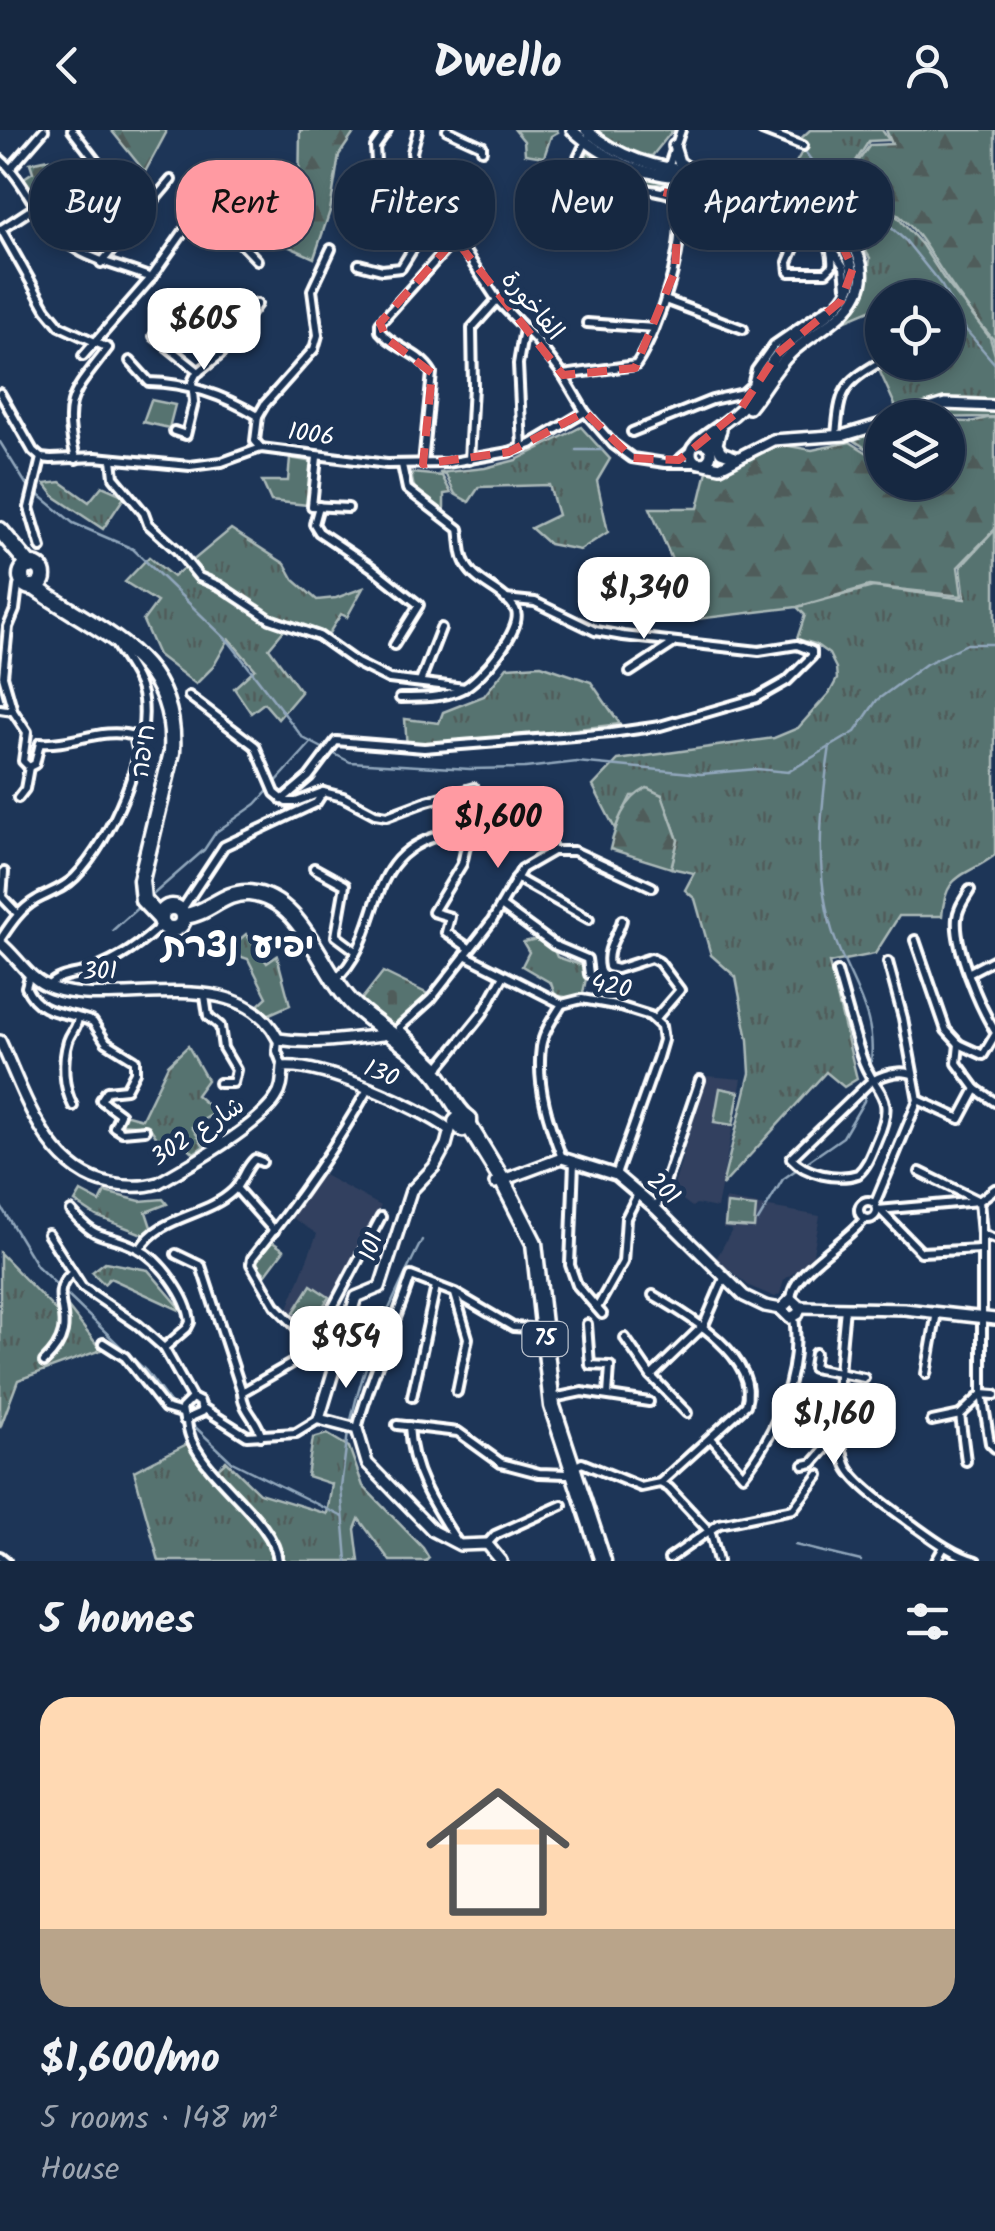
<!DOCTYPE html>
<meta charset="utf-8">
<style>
:root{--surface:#162841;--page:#23344c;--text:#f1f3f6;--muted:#9ea6b1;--line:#35445a;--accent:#ff9aa2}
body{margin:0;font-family:Kalam,"Playpen Sans Arabic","Playpen Sans Hebrew",sans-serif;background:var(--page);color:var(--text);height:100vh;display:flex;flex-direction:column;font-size:38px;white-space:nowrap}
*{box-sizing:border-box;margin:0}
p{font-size:32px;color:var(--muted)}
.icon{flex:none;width:55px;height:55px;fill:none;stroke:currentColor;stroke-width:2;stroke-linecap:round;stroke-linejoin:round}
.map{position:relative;height:1431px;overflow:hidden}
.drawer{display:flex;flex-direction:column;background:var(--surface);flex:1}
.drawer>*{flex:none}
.hud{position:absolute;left:30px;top:30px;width:935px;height:90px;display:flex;gap:20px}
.fabs{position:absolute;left:865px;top:150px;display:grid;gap:20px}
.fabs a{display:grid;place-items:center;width:100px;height:100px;border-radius:50%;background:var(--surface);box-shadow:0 5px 15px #0003,0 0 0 2px var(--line);font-size:50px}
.price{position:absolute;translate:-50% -85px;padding:0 22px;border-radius:20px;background:#fff;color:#222;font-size:32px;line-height:65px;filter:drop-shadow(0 2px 5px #0008)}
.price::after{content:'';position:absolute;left:50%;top:60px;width:30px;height:22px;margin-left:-15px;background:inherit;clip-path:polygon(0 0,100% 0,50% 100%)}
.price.current{background:var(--accent);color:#111}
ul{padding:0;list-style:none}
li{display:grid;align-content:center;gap:20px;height:530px;padding:0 40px}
li span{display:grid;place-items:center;height:310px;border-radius:30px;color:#555}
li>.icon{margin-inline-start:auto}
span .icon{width:180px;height:180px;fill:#fffc;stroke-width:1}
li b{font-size:42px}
h2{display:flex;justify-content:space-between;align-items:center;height:120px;padding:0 40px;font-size:42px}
.pill{padding:0 35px;border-radius:40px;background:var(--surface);box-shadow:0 5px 15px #0003,0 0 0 2px var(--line);font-size:35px;line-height:90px}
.pill.current{background:var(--accent);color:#111}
header{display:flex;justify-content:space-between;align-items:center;height:130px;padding:0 40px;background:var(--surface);font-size:45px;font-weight:800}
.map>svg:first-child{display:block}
.built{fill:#31405e}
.grass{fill:url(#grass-tufts);stroke:#abb9b8;stroke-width:2.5}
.forest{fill:url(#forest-firs);stroke:#abb9b8;stroke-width:2.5}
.cemetery{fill:url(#cemetery-stones);stroke:#abb9b8;stroke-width:2.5}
.pitch{fill:#577370;stroke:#abb9b8;stroke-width:2.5}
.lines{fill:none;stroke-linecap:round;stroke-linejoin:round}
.stream{stroke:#91a7bc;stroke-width:2.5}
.street-casing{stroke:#fff;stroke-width:14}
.secondary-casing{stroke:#fff;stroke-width:16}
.highway-casing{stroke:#fff;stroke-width:21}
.street{stroke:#1d3557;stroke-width:6}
.secondary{stroke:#1d3557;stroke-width:9}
.highway{stroke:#1d3557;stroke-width:14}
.marked{fill:none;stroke:#de5353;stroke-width:8;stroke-dasharray:20 12;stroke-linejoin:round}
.labels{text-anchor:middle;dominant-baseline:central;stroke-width:10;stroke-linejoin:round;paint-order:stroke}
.shield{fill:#1d3557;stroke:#bbc2cd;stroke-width:2.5}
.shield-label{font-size:22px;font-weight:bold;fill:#fff}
.street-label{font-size:25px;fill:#fff;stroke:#1d3557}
.district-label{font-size:35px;font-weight:bold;fill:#fff;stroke:#1d3557}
</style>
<header><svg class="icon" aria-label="back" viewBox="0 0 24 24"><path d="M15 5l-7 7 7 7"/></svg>Dwello<svg class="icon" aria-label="person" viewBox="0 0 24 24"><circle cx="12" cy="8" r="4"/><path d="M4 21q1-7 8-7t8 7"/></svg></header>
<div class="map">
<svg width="995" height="1431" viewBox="0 0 995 1431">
<defs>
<pattern id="grass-tufts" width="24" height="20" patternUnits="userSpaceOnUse" patternTransform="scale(2.5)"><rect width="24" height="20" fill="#577370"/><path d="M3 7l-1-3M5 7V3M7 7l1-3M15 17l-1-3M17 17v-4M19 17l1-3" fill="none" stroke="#505c5a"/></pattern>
<pattern id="forest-firs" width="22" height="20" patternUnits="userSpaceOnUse" patternTransform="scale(2.5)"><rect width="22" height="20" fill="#577370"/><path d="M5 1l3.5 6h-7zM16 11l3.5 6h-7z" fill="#505c5a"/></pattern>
<pattern id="cemetery-stones" width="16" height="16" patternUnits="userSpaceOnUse" patternTransform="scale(2.5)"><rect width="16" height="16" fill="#577370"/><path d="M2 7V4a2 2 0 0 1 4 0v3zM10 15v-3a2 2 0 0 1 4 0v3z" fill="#505c5a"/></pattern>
</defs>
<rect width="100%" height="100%" fill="#1d3557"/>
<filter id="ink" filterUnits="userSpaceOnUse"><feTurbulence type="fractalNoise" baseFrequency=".01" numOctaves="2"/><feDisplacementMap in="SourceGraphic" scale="20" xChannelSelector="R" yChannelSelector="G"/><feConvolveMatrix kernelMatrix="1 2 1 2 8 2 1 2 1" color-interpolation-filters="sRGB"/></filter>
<g filter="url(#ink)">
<!-- built -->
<g class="built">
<polygon points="707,946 742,949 717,1078 696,1074 692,1077 672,1062"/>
<polygon points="322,1044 381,1076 310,1206 288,1178 317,1104 291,1087"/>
<polygon points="725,1069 820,1086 812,1129 784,1150 780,1164 775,1167 749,1156 716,1129 732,1100 723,1098"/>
</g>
<!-- grass -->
<g class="grass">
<polygon points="515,0 557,0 558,2 551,6 544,27 525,24 524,11"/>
<path d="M594,0H673L652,26C629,26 611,15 594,0Z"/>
<path d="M810,0H882L889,10L869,11L841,54L850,64L892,81L922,115L944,149L990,208L995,225V271C960,262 931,271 899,284L880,242L893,233L948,232V168H882V175L844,191L866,160L870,128L836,73L788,47L804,18L796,13Z"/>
<path d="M587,23L610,36L666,52C641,60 605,50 586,35Z"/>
<polygon points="948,280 995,282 995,287 915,288"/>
<polygon points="581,297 610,329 597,351 608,402 580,420 549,414 531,398 558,385 549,355 479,357 469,372 455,364 446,345 439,343 485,338 516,330"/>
<polygon points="882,300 882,329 852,309"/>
<polygon points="290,328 313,332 308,375 271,371 262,351 288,351"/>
<polygon points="61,352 89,372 102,356 125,366 103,399 55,367 45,354"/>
<polygon points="231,399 285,434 294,450 317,470 336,468 363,458 347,487 341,484 324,511 285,499 269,518 301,562 278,589 264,573 251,583 234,558 255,539 229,509 213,537 196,554 158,525 143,491 157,472 125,452 149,427 173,447"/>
<path d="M995,400V725C963,749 946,741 942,786H899L875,824L829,833L857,949L844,957L826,942L722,1056L750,943L748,910L736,847L711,825L695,769L685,760L694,743L671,738L678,710L662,665L631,666L615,699L593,656L618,630L774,608L798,598L830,562L837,549L836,538L829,524L815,514L797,509L805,485L797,477L873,457L965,469L961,437Z"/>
<polygon points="541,535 591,552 620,594 407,619 405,589 439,593 443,582 484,566 507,537"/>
<polygon points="246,804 267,833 277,826 290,875 265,886 254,879 267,867 248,829 233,824 231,817"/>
<polygon points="537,809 554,820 557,827 584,836 586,849 583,863 570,868 555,865 551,853 522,836 529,822 523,812"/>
<polygon points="188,916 207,950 196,965 216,982 192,997 204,1016 194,1023 182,1012 167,1023 149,996 119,994 124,984 142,989 168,935"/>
<polygon points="81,1062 100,1072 105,1062 140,1071 163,1069 167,1074 146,1082 152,1100 145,1105 96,1086 75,1072"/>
<polygon points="0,1123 55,1180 63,1171 101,1220 18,1250 0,1298"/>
<polygon points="105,1132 148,1140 184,1182 110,1148 104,1154 92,1142"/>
<polygon points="327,1304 349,1317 363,1356 423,1418 429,1428 426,1431 390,1431 359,1389 355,1399 359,1431 159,1431 134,1341 187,1314 212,1344 226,1331 259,1363 327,1384 332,1354 307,1346 313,1308"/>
</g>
<!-- forest -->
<g class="forest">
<polygon points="111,0 164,0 166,3 145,42"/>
<polygon points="300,0 356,0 339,25 330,81 314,128 283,114 299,64"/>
<path d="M886,0H995V218L993,209C976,190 959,167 945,146C930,124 919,101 897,84C881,71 859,67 842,54L870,15L892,14Z"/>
<polygon points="49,29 62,67 40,77 24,48 33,42 30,33"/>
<polygon points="987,288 995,288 995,399 958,437 962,466 869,456 797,477 697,489 650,378 698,378 707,341 783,315 812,320 850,312 882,332 882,352 948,352 948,291 971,292"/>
<path d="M412,343L442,346L451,363L444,364V382C427,371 411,366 412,343Z"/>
<path d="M647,658L662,665L678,710L671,738L610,719C616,694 623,670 647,658Z"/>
</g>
<!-- cemetery -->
<polygon class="cemetery" points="383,842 428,864 393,895 387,896 358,874"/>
<!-- pitch -->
<g class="pitch">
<polygon points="151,270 175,275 169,298 143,292"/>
<polygon points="720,958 739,962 733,995 714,992"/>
<polygon points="727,1074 756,1077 754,1098 725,1096"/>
<polygon points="271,1111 284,1120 266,1144 254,1134"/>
<polygon points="311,1155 329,1167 312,1194 294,1182"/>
</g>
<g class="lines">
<!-- stream -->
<g class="stream">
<polyline points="806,23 824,48 869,78 906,111 942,156 966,200 995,234"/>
<polyline points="323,307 325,308"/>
<polyline points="0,312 26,354 73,393 133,419 230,513 303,608 350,632 470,639 525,638 577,632 701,644 757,639 788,642 855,602 877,570 926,534 967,514 995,514"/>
<polyline points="576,320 602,320"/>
<path d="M830,616C821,676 814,741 832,800C846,848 880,883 870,939"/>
<polyline points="148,769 204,720 216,702 256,674 311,613"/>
<polyline points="113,800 142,774"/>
<polyline points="0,1075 37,1136 146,1241 174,1278"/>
<polyline points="758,1091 783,1049 843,1007 864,971 866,961"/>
<polyline points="191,1293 232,1332 343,1387"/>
<path d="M350,1294C365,1226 391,1172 422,1110"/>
<polyline points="795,1415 861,1431"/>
<polyline points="347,1431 341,1357 348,1302"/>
</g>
<!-- street casing -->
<g class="street-casing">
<g id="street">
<polyline points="72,0 116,57"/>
<polyline points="387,0 375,17 377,46 410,59"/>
<polyline points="418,0 412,22 414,37 425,61 497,170 536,210 563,245 585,282 613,314 632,328 665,333 697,333"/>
<polyline points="447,0 482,16 482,20"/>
<polyline points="762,0 803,16"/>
<path d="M0,29C20,46 31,72 47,93C78,131 109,131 151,148"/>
<polyline points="11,38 44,0"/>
<polyline points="667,41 681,0"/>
<path d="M664,61C678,54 695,58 710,58C731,58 760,56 780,64C804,75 835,109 832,136L826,142H789L788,132L802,100"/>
<polyline points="206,77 257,130"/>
<path d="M1,99L46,179L60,196L108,218C72,265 62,269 76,329"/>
<polyline points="0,100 35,77"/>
<polyline points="833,121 844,137 846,156"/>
<polyline points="101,133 171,50"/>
<polyline points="359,134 382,140 401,138 425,99 439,84"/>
<polyline points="665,170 743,199"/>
<polyline points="587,193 654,198"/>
<polyline points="201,197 225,217"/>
<polyline points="154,206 199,242"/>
<polyline points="83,226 151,148 191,91 218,65"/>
<path d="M130,231L149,252C188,253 225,266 258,286"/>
<path d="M563,245L636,235C657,204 694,100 674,66C644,52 594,65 578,28L587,9"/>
<polyline points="0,263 33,321 41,328 51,329 96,327 190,336 222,332 261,318 387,334 447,333 509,322 531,314 585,282"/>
<polyline points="174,301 186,305 194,272 192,252 196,244 220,225 257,174"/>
<polyline points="632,302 712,270 743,263 752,255 756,240 774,215 829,177"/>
<path d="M836,305C840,260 842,254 882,231"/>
<polyline points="522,317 518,234 524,199"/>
<polyline points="261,318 255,311 258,286 265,274 314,219 318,205 312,160 331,119"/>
<polyline points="317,327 312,376 348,378"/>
<polyline points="41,328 29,378 41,418"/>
<polyline points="112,329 114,347 144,383 148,394 177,420 199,447 220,456 270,489 319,506 357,533 389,549 465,558"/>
<polyline points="469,330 473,256 472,198 497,170"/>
<polyline points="679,330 691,320"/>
<path d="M423,334L432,243C420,222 395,219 380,201V193L455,109"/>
<polyline points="319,376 314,394 319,402 371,437 419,475 394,515"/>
<polyline points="630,542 674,513"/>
<polyline points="420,552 441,498"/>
<polyline points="189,566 255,616 275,663 286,672 296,672 323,662 343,667 375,684 387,686 427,671 474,658"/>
<path d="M400,568C420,568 444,568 462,559C479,552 526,497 515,479C502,458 473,454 464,430C460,421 461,409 459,399L407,359L402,335"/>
<polyline points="0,579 13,581"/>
<path d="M29,637L35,634L40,613C71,616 103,596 134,606L137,619"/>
<polyline points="18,668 25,659 29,637 23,631 27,602 13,581 3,546 8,497 15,480 18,456 24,453"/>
<polyline points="282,670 309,647 336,611 424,618 611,603 660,596 757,568 787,551 812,526 812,521 797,515 759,521 623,506 595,501 535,472 505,469"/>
<path d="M532,689C544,694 549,709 553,721"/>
<polyline points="314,738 345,755 336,806 356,821"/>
<polyline points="4,742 2,767 18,784"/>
<polyline points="516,748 589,789"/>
<path d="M970,760C965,769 958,777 957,788C954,817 980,877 995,901"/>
<polyline points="501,776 554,815 587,829 589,844"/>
<polyline points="181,781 224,716 316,673 323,662"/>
<path d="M622,790C618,806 605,818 609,837L617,839L651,828L659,832L680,860L655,889"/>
<path d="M0,810C10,795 20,779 36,770C50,762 63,759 75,747C112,709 149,623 143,570C141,550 126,532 116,515"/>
<polyline points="915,810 946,900 959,914 983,925 995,905"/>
<polyline points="465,825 562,874 582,869 615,875 650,886 661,896 663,910 658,927 616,1045"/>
<path d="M837,842C845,869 852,897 861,925C873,964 899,962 877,1010C872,1022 868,1035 858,1044C837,1051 805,1044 791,1028L869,953C881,945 899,939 912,944"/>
<polyline points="970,842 995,829"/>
<path d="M29,846L26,857C39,887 68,881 93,892L106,912L135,930V942L126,959L107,961L101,970L120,984L114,997L122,1002L145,1000"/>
<path d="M335,850C387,803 359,724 445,704L466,716L462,734L433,782L450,787L446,802L469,818"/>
<path d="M48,856C60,843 78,845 94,839C120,829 143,813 162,794"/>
<polyline points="205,866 208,886 220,896 223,918 236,940 233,953 219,953"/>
<path d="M562,874C554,887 543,902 541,917C536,955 549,994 562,1028"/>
<polyline points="399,898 431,869 492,791 522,739 553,721 574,721 652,757"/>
<polyline points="399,898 440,937"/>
<polyline points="278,909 277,921 283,937"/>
<polyline points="440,936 483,883 503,847"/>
<polyline points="976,959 995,972"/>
<polyline points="918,970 960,989 976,959 957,933 959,914"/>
<path d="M73,976C63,957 62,931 68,911C71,902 77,898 78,888"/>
<polyline points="574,1032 570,1135 577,1155 602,1184"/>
<polyline points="920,1042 979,1071 982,1104 995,1109"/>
<polyline points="236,1058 274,1101"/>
<circle cx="868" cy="1080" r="9"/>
<polyline points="875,1073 918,970 903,888 888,832"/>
<polyline points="656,1079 700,950"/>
<polyline points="878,1080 979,1071 995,1059"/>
<polyline points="880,1080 921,1122 981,1119"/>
<path d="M71,1081C99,1114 103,1101 137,1118C160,1129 188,1167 190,1192L187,1198L164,1218"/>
<polyline points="48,1104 82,1157 138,1195 164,1218 192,1268"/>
<path d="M140,1119C160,1085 206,1087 233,1061C243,1052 244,1039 255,1029L262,1032"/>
<polyline points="176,1124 201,1136 242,1262"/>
<polyline points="455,1164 468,1208 457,1262"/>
<path d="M653,1165C686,1184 761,1228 746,1275L660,1353"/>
<path d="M791,1169C792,1140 846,1113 864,1089"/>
<polyline points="597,1178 623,1132 626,1088 638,1064"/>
<path d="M845,1178C841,1220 831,1295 846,1334C853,1353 893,1380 909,1392C930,1407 951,1424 976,1431"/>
<polyline points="587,1194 590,1235 610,1236 608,1265"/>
<polyline points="625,1208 651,1246 687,1283"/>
<polyline points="103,1213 125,1227 165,1278 182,1283"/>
<path d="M312,1213L275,1175L251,1134L252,1128C296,1073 334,1020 368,959"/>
<polyline points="815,1223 813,1238 864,1248"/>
<path d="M44,1232C87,1191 42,1170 71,1144"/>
<polyline points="926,1244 937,1182"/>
<polyline points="651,1246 704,1195 725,1146"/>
<polyline points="995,1265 982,1264 990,1313 995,1318"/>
<polyline points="412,1267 436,1156"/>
<polyline points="558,1267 582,1262 649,1272"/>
<polygon points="192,1268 200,1272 202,1282 184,1290 182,1278"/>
<polyline points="203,1278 247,1306 296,1303 319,1289"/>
<polyline points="960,1285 966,1331"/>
<path d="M187,1291C189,1341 274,1384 278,1431"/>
<polyline points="932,1291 960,1285 982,1264 982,1104"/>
<polyline points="397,1295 458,1302 501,1333 539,1343 567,1344"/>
<path d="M409,1296C411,1342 434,1376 458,1413"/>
<path d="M357,1299C370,1247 394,1198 411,1146L455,1163L513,1197L530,1198"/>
<path d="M261,1306C258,1289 242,1281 242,1262L308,1224L381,1087"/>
<path d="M711,1308L743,1345C777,1303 802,1242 794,1187"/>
<polyline points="804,1335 813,1333 840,1302"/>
<polyline points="574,1337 582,1333 641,1357 660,1353 669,1358 711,1403 718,1431"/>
<polyline points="487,1414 495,1405 562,1375"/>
<polyline points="0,1426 6,1431"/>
<polyline points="669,1429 719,1394 793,1379 819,1345"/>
<polyline points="936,1431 944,1417"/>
</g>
</g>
<!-- secondary casing -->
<g class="secondary-casing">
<g id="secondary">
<path d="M572,0C640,60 685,42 766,55C805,60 828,87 845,120C851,132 856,143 850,157C839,184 803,198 783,218C766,235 759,257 744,275C731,291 711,299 696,313"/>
<path d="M586,0C619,28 655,38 698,42C771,49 812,35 852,112C861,129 867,145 858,163C845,190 812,203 791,223C774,239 764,260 749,278"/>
<polyline points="674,16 679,32 689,39"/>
<polyline points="899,288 945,274 995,276"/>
<polyline points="720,302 717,314 721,322 735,327"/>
<circle cx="701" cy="323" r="10"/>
<polyline points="710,317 710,312 721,300"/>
<polyline points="701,333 720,337 773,310 845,305 882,294"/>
<path d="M0,813C19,828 27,849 52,858C117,881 238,830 278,909C314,915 347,909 383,905"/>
<path d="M0,911C25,964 46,1041 111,1054C127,1057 142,1058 158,1053C188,1036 259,996 276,968C283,958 282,948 283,937C323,934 417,976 450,1000"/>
<polyline points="450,1000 446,1015 434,1037 411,1061 380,1157 356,1167 319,1289 357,1299 367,1333 433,1401 460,1415 487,1414 501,1431"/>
<polyline points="495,1053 562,1028 616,1045 656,1079 744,1166 765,1176 781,1179 790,1188 798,1184 800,1177"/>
<polyline points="800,1177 904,1179 995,1189"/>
<polyline points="781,1179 791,1169 800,1177"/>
</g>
</g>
<!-- highway casing -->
<g class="highway-casing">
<g id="highway">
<polyline points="0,400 30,436"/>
<circle cx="32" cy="446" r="11"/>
<path d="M34,457C101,504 178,526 172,622L141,750L143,770L160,788"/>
<circle cx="172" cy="788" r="11"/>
<path d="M185,786C208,784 224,761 249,763C305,768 320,844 356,877C382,901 416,918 438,946C449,960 455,980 469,989V996L463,999L456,992L463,985"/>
<polyline points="469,996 502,1050 534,1113 552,1276 603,1431"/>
</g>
</g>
<!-- street -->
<use href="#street" class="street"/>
<!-- secondary -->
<use href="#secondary" class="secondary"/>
<!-- highway -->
<use href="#highway" class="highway"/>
</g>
</g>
<!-- marked area -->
<path class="marked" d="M670,58L800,64L834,99L853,138L841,171L777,224L740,280L679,330L632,328L585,282L509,322L423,334L432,243L386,208L380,193L455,109L563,245L635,238L675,141L679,66L663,62Z"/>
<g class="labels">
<!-- shield labels -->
<rect class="shield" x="522.5" y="1192" width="45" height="34" rx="8"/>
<g class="shield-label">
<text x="545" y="1209">75</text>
</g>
<!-- street labels -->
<g class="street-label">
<text transform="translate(532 176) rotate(50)">الفاخورة</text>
<text transform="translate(311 305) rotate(8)">1006</text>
<text transform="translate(144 621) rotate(-82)">חיפה</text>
<text transform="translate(100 842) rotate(-1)">301</text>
<text transform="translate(611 857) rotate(11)">420</text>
<text transform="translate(381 944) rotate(23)">130</text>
<text transform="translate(198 1002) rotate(-33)">شارع 302</text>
<text transform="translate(663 1059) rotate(43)">201</text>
<text transform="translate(372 1117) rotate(-72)">101</text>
</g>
<!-- district labels -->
<g class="district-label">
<text x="238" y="818">יפיע נצרת</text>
</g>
</g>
</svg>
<div class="fabs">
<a><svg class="icon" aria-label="locate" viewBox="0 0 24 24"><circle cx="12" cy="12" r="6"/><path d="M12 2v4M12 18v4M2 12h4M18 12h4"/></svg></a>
<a><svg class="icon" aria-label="layers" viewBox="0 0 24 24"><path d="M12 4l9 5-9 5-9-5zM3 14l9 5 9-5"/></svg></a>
</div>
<b class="price" style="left:204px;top:243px">$605</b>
<b class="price" style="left:644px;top:512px">$1,340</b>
<b class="price current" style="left:498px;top:741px">$1,600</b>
<b class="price" style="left:346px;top:1261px">$954</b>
<b class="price" style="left:834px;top:1338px">$1,160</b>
<div class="hud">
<a class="pill">Buy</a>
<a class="pill current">Rent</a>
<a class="pill">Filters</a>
<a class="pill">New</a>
<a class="pill">Apartment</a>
</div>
</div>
<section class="drawer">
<h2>5 homes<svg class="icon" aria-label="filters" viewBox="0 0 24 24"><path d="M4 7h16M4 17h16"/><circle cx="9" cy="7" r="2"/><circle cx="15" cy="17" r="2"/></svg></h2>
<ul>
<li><span style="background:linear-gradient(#ffd9b3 75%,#b9a48a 0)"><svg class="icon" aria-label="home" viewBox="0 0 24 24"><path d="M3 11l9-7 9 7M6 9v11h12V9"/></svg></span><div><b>$1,600/mo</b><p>5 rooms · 148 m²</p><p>House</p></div></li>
</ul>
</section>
